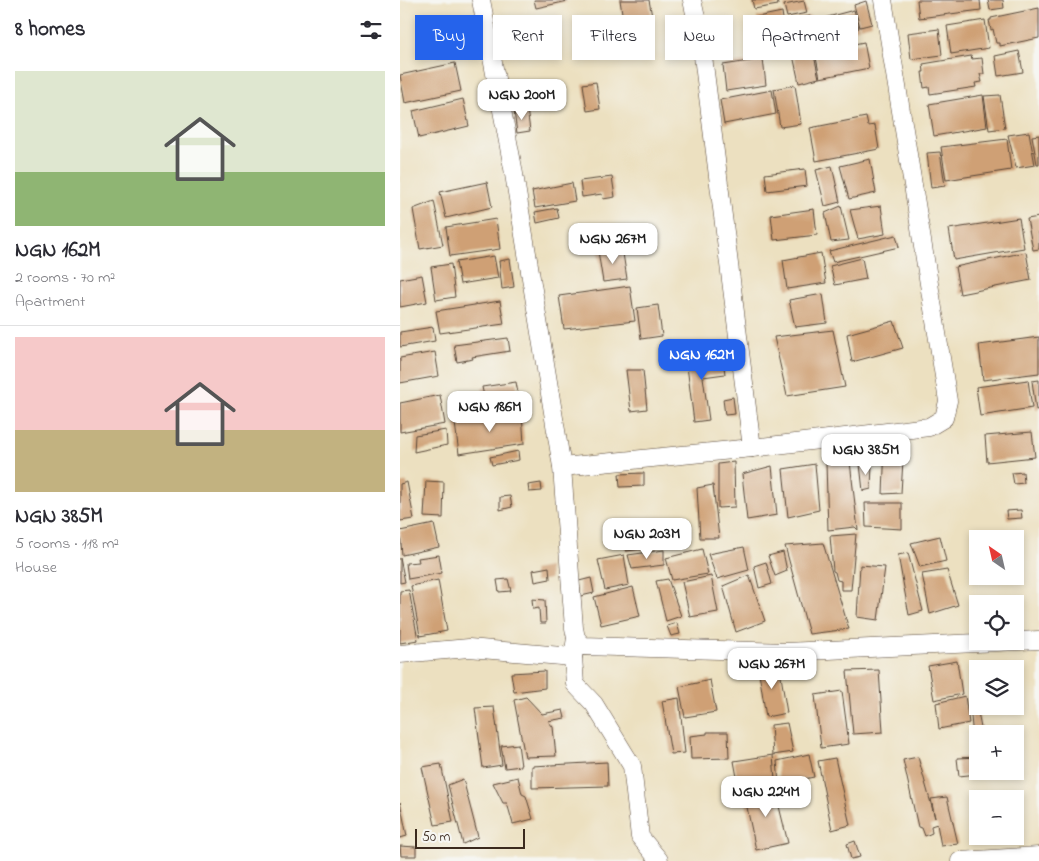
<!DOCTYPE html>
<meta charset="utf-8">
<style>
:root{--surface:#fff;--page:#f2f2f3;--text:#2b2b33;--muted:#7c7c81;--line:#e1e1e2;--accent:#2563eb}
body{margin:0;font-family:"Indie Flower",sans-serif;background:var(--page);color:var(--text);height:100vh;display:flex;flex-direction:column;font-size:19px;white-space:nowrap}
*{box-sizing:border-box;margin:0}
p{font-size:16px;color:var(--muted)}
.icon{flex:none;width:28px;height:28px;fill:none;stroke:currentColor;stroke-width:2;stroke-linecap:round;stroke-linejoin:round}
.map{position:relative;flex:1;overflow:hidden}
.details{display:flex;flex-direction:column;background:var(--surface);width:400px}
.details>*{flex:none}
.top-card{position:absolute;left:15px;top:15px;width:475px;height:45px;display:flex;gap:10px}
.needle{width:32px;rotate:326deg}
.controls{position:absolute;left:569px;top:530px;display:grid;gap:10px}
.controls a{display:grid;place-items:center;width:55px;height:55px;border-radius:0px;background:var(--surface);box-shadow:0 2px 8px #0003;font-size:25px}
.scale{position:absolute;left:15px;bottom:12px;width:110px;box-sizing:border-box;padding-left:5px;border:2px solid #3b2a1e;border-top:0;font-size:14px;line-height:18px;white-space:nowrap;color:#3b2a1e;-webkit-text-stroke:4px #f6f6f2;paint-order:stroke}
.price{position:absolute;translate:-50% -42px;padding:0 11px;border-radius:10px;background:#fff;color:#222;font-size:16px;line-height:32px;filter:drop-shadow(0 1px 2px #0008)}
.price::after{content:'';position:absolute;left:50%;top:30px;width:15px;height:11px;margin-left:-8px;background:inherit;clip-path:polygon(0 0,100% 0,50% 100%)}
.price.current{background:var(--accent);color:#fff}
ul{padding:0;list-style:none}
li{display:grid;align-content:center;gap:10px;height:265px;padding:0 15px}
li+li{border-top:1px solid var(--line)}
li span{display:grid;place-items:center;height:155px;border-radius:0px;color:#555}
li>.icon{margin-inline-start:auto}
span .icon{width:90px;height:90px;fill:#fffc;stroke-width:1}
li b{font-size:21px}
h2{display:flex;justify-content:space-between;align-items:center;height:60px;padding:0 15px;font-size:21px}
.chip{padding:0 18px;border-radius:0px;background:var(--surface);box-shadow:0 2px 8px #0003;font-size:18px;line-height:45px}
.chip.current{background:var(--accent);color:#fff}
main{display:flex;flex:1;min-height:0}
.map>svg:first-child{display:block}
.building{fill:#cfa075}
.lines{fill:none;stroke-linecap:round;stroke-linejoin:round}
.minor-casing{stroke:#564536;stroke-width:19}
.minor{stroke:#fff;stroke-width:18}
</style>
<main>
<section class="details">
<h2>8 homes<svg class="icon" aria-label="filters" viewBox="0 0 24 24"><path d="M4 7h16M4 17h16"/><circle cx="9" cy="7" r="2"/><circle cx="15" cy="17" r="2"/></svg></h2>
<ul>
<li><span style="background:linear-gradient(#dfe7d0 65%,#8fb573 0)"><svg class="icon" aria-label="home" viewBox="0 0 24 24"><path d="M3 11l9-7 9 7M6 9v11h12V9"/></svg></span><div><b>NGN 162M</b><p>2 rooms · 70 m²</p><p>Apartment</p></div></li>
<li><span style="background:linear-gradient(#f6c9c9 60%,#c2b280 0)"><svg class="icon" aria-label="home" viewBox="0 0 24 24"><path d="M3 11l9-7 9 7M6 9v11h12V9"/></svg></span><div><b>NGN 385M</b><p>5 rooms · 118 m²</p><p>House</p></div></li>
</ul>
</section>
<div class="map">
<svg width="639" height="861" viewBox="0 0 639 861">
<rect width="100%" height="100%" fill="#f6f6f2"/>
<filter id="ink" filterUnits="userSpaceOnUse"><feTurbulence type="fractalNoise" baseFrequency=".02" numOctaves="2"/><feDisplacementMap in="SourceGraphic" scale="10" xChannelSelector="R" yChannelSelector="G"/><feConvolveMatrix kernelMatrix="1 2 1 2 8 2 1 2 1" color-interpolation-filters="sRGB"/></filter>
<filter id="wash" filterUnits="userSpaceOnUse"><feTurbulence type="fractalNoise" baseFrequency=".0096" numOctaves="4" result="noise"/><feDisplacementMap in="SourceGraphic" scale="20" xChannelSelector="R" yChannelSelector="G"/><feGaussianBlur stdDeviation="1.12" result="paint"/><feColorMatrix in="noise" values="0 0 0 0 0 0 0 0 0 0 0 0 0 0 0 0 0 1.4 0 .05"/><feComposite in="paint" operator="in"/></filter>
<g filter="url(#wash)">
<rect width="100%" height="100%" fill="#ece0c0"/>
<g id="blocks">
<!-- building -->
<g class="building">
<polygon points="134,0 167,0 168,1 136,8"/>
<polygon points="220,0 249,0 253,22 224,26"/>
<polygon points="352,0 377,0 378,5 354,9"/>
<polygon points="517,0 580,0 581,10 519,18"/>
<polygon points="588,0 603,0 604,8 590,10"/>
<polygon points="404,1 407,13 387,17 384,5"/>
<polygon points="466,1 472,24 460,27 454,5"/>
<polygon points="639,8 639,38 600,46 600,43 596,43 593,29 591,30 589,20 591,20 591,18"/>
<polygon points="454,10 459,28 429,36 424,18"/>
<polygon points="382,12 386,40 361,44 357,17"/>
<polygon points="410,16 414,38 390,44 385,21"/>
<polygon points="585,20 589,48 551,54 547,26"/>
<polygon points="56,25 62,53 38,57 33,30"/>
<polygon points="539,29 542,55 511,59 508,33"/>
<polygon points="464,42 469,68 420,78 415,52"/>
<polygon points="413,51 419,78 399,83 393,55"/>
<polygon points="619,51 623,72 598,76 595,56"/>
<polygon points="571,56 572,59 582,58 584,74 580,74 582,82 575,83 576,87 530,94 529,87 524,88 522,72 524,72 523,64"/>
<polygon points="363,59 366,85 326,91 323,65"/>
<polygon points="55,63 61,91 5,103 0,75"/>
<polygon points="196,82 200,109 187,111 183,84"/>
<polygon points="395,85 401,124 380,127 374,89"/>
<polygon points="372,90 376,114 324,124 320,100"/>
<polygon points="583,95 587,127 534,136 529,104"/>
<polygon points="600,95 605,128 589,130 584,96"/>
<polygon points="63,99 69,126 19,138 13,111"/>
<polygon points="127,109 130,131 117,133 114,111"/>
<polygon points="466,117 468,126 475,125 479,149 416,161 410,128"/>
<polygon points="629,132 635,165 616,168 608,135"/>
<polygon points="639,135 639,164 637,164 632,136"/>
<polygon points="607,139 611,170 546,180 541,147"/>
<polygon points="540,152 545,186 531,188 527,153"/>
<polygon points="470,159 476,193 449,199 440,166"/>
<polygon points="432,166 440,202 425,206 416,170"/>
<polygon points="405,169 407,186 367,191 365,174"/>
<polygon points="212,177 215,197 203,199 202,194 182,197 180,181"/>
<polygon points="87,182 92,207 46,218 40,192"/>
<polygon points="172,183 175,201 135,208 132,191"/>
<polygon points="34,201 43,245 20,249 13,209"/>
<polygon points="441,206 449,240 431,242 425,213"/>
<polygon points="481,206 485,234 458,239 450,210"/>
<polygon points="157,208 159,218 137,223 135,212"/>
<polygon points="414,209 417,235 374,240 371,215"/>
<polygon points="639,217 639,249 633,250 627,219"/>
<polygon points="619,218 624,248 554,260 549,229"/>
<polygon points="96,219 100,249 50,256 46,227"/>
<polygon points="496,235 499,247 433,262 429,251"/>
<polygon points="222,247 227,279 203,282 198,251"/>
<polygon points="626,252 631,280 560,294 555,267"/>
<polygon points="421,253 426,283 387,289 383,260"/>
<polygon points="94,256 98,278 60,284 56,262"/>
<polygon points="462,258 466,279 435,285 430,266"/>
<polygon points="110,259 114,287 102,289 99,261"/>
<polygon points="51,264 55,297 36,300 31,267"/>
<polygon points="22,275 27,302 0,307 0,279"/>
<polygon points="230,286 235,321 164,329 159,296"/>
<polygon points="423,294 427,323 395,327 389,300"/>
<polygon points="100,301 104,324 40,333 36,311"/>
<polygon points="258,305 262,336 241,339 237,308"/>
<polygon points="494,321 503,348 452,362 447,334"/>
<polygon points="33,327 35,341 0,347 0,332"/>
<polygon points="433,330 445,387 387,396 374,337"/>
<polygon points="639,337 639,373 583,380 579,345"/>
<polygon points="108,338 110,351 72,357 73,359 57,362 54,345"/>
<polygon points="35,352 39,376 0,383 0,358"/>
<polygon points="322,353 325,374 303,377 309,420 294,422 286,358"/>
<polygon points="226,370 243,370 247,409 231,411"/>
<polygon points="628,380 632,408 580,416 576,387"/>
<polygon points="639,380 639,409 636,410 632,381"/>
<polygon points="116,382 121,411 88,415 82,387"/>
<polygon points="40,395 45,424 0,432 0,403"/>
<polygon points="333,397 335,414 325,415 323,399"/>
<polygon points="122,413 124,444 59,454 55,423"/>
<polygon points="46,430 47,445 14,452 15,435"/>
<polygon points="632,432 635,457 587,462 585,436"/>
<polygon points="504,443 501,493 483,494 485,444"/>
<polygon points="118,451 119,460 92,465 90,457"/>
<polygon points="334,462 335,507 318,508 318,464"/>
<polygon points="450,462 458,530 455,527 428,530 426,463"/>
<polygon points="415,464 419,510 388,517 383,469"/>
<polygon points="460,464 472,464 471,489 463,491"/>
<polygon points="372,466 377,515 347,520 342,474"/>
<polygon points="623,472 624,483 614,484 612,473"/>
<polygon points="244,473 244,486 220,487 219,474"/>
<polygon points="26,481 44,482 43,518 24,517"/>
<polygon points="7,482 14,519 0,521 0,484"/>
<polygon points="141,483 142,491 129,492 128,485"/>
<polygon points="313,485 319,538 300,538 297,488"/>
<polygon points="110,496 112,507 100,510 100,497"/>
<polygon points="465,503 502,503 502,529 466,527"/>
<polygon points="621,510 622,518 607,519 606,511"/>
<polygon points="34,524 39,547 2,555 0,531"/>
<polygon points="261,527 260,547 226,551 224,529"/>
<polygon points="456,534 451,590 441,590 441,581 437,580 435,572 433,571 430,536"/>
<polygon points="540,536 546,561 520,567 511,543"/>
<polygon points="423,543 449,629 409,634 385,546"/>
<polygon points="344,547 349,570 317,579 308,554"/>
<polygon points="302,549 308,574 272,580 266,558"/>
<polygon points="264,550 264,565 232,569 228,555"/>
<polygon points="383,552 387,571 375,576 368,556"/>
<polygon points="508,553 523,611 509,615 498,555"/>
<polygon points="39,555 42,573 8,579 6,563 19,562 18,558"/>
<polygon points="224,555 229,585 205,590 198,560"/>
<polygon points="0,558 5,582 0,583"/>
<polygon points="366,562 372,584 359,588 354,566"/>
<polygon points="460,565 485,567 478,620 457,617"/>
<polygon points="149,567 150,579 135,582 133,570"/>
<polygon points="547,570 558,605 530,614 522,574"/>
<polygon points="349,575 365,621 336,632 323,586"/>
<polygon points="311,576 318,612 290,617 282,582"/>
<polygon points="191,578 194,593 181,596 179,581"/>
<polygon points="108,579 111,591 99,592 97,580"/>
<polygon points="268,579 281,616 266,621 256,581"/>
<polygon points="38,580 47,631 20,636 11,586"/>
<polygon points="233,587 240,616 201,625 194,597"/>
<polygon points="9,590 18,640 0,643 0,591"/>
<polygon points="132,599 145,600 146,623 140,623 139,608 133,609"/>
<polygon points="277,623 280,634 271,636 267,626"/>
<polygon points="557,661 562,694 534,700 528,666"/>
<polygon points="379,664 387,713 366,717 358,666"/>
<polygon points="578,668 578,690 577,690 573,669"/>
<polygon points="479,670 483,732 453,734 447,671"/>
<polygon points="145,671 145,688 114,692 111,673"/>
<polygon points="310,680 316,712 285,717 279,687"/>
<polygon points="442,691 449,744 421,748 415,695"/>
<polygon points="565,696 569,723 539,729 536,703"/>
<polygon points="126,697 142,714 163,710 165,718 148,721 153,727 156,756 125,757 114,700"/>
<polygon points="279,698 285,753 271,754 262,701"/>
<polygon points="577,706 582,734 578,734 578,735 573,737 570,707"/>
<polygon points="94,707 102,765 83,768 75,708"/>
<polygon points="387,723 393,752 373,755 371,725"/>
<polygon points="307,732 328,732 329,758 291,759 290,736 307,734"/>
<polygon points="118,744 121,766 105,768 101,746"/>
<polygon points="409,754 414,777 379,784 377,761"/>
<polygon points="373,755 375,780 339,788 334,761"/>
<polygon points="518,757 535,818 531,799 547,797 558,844 541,846 537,824 531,826 532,833 525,836 522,828 518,827 503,760"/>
<polygon points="578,757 578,771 587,771 587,773 559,776 557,758"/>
<polygon points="435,758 450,825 432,830 418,761"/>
<polygon points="207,762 208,786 132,788 132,766"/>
<polygon points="41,764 53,822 35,825 22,767"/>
<polygon points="118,777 122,794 126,796 133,819 113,824 107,803 103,803 93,783"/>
<polygon points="63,779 78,837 63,844 48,785"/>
<polygon points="374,786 388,843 356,850 344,793"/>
<polygon points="0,802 7,836 0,838"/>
<polygon points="455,841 460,857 451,859 447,844"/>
<polygon points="0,846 16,847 16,856 1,856"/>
</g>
</g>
</g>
<g filter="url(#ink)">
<use href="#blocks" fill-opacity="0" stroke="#564536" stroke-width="1"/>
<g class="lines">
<!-- minor casing -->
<g class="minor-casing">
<g id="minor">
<polyline points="81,0 113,168 162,467 174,628 176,638"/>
<polyline points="292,0 301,40 352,448"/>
<polyline points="162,467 352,448 529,427 544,418 548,401 483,0"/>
<polyline points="0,654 69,648 173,657 176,638 183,646 386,652 639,640"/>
<polyline points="173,657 175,684 194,704 232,766 240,837 259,860"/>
<polyline points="560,861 639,856"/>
</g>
</g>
<!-- minor -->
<use href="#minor" class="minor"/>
</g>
</g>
</svg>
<div class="controls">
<a><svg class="needle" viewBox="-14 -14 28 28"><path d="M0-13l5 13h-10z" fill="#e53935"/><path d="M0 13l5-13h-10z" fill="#7c7c81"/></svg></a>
<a><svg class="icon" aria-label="locate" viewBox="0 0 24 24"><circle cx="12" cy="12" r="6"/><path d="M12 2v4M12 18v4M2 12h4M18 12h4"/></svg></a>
<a><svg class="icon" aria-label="layers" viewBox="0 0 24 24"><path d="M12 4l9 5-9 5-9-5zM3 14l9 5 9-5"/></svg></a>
<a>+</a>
<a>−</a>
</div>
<div class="scale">50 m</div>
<b class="price" style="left:122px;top:121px">NGN 200M</b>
<b class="price" style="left:213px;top:265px">NGN 267M</b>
<b class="price current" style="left:302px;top:381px">NGN 162M</b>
<b class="price" style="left:90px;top:433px">NGN 186M</b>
<b class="price" style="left:466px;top:476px">NGN 385M</b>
<b class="price" style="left:247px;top:560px">NGN 203M</b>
<b class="price" style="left:372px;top:690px">NGN 267M</b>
<b class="price" style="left:366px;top:818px">NGN 224M</b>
<div class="top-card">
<a class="chip current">Buy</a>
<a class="chip">Rent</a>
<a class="chip">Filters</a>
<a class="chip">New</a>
<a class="chip">Apartment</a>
</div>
</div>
</main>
